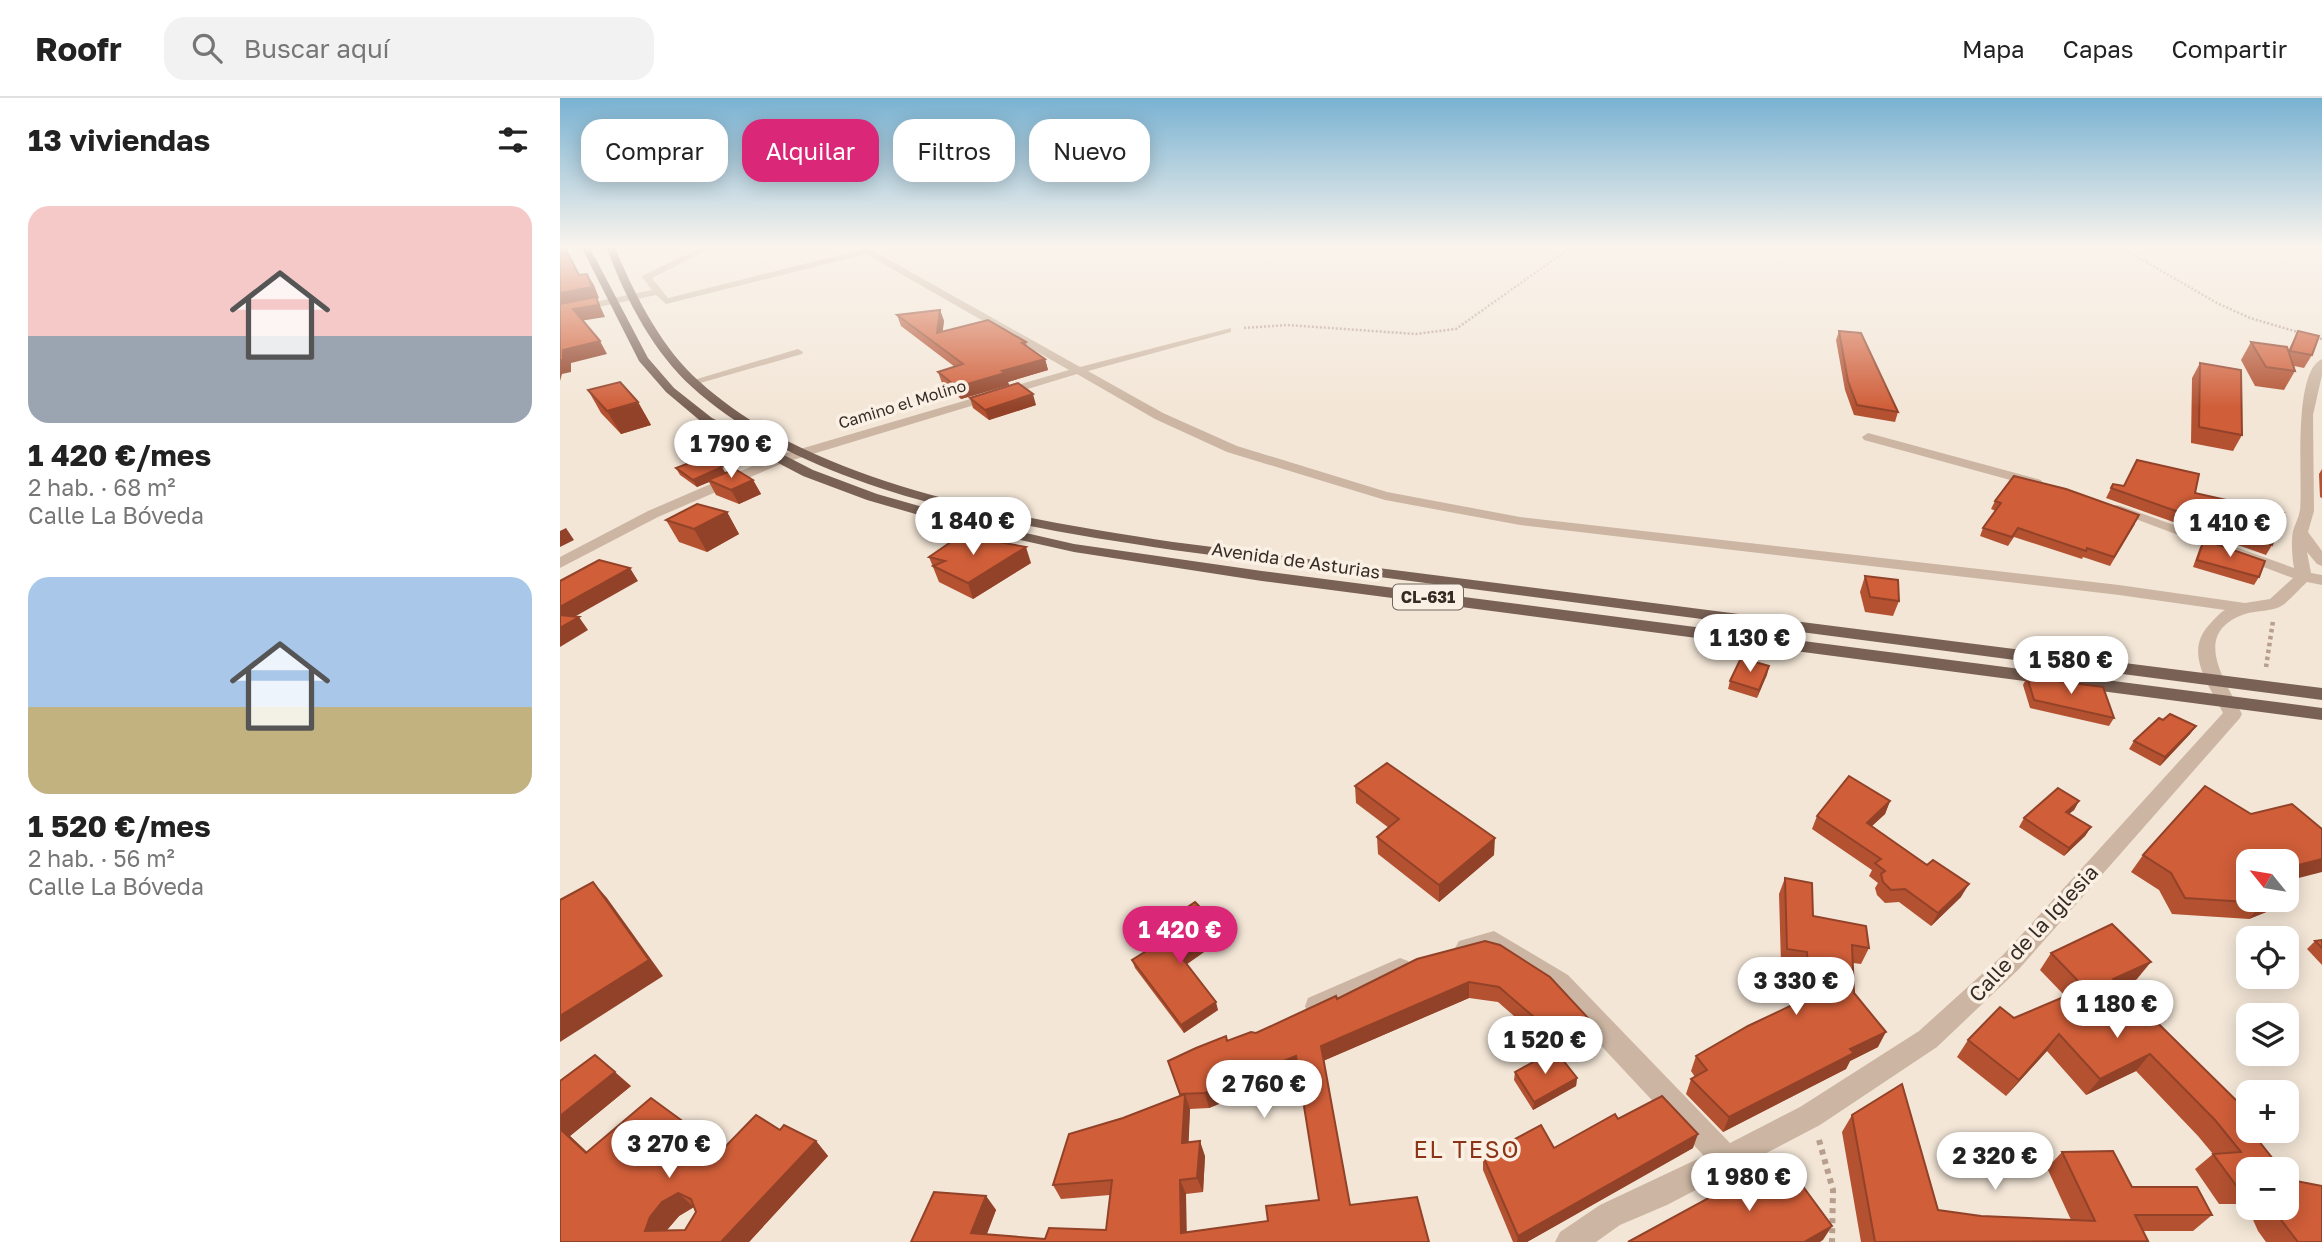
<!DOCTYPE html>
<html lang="es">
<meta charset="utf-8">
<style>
:root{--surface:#fff;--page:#f2f2f2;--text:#222;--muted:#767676;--line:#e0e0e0;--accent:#db2777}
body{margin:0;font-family:"Golos Text",sans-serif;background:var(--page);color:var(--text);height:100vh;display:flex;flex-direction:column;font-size:26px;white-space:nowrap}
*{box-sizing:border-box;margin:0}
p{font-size:23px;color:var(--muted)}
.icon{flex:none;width:38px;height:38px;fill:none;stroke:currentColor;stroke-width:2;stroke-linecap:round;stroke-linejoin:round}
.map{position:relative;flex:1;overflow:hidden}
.panel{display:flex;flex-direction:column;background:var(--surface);width:560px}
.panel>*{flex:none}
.top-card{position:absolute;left:21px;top:21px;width:665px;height:63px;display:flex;gap:14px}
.needle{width:46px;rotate:300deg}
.tools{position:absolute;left:1676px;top:751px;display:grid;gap:14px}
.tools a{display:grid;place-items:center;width:63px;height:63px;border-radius:14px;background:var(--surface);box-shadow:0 4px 18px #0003;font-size:35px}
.price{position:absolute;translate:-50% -60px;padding:0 16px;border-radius:24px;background:#fff;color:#222;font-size:23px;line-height:46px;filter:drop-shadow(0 2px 4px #0008)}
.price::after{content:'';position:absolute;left:50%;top:42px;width:21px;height:16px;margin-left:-10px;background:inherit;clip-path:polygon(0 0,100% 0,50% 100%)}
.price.selected{background:var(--accent);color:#fff}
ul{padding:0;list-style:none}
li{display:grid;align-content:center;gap:14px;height:371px;padding:0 28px}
li span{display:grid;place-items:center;height:217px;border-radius:21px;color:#555}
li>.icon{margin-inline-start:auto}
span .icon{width:126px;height:126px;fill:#fffc;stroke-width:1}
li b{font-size:30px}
h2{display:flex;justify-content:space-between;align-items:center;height:84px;padding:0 28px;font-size:30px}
.chip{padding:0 24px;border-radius:21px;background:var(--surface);box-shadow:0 4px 18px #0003;font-size:24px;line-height:63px}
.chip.selected{background:var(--accent);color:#fff}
header{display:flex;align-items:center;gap:42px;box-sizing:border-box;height:98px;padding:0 35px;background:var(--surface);border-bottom:2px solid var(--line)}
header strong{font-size:33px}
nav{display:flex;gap:38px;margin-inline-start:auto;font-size:24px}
.search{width:490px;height:63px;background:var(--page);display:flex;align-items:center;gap:18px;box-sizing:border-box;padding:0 24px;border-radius:21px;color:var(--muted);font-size:26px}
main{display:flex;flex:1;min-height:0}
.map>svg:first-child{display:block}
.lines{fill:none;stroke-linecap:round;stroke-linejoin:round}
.path-far2{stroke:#b89f8d;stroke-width:2.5;stroke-dasharray:2 2;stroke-linecap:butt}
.path-far1{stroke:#b89f8d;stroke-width:4.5;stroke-dasharray:3.5 3.5;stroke-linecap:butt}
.path{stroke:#b89f8d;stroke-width:6;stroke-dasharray:5 5;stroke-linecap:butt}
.minor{fill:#ccb6a3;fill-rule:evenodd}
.major{fill:#796155;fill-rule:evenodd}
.wall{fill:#b35131;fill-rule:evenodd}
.shaded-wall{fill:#924228}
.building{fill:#d05e39;stroke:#924228;stroke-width:2;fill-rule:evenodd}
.labels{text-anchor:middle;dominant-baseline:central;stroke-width:7;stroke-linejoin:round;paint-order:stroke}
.far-street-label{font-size:16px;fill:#362b25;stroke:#fbf0e4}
.shield{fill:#fbf0e4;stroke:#71665e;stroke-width:2}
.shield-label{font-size:16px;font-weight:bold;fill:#362b25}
.street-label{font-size:18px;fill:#362b25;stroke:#fbf0e4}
.near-street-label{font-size:21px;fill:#362b25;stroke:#fbf0e4}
.near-neighbourhood-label{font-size:23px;letter-spacing:2px;fill:#8b3418;stroke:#fbf0e4}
</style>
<header>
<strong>Roofr</strong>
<div class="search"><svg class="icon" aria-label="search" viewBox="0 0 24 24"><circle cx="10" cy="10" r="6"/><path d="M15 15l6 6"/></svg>Buscar aquí</div>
<nav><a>Mapa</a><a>Capas</a><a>Compartir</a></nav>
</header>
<main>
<section class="panel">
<h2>13 viviendas<svg class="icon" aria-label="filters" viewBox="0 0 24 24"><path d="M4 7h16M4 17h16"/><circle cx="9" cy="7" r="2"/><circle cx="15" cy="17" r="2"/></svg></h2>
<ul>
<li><span style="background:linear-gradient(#f6c9c9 60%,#9aa5b1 0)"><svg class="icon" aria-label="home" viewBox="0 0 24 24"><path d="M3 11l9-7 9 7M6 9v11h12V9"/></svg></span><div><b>1 420 €/mes</b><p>2 hab. · 68 m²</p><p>Calle La Bóveda</p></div></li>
<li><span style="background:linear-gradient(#a9c7e8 60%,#c2b280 0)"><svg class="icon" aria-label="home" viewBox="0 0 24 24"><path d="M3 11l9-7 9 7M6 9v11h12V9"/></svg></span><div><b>1 520 €/mes</b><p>2 hab. · 56 m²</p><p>Calle La Bóveda</p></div></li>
</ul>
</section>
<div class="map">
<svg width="1762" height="1144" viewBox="0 0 1762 1144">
<rect width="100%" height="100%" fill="#f3e6d7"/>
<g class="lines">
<!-- path-far2 -->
<g class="path-far2">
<polyline points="1562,150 1657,205 1690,220 1741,235"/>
<polyline points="684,230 727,227 856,236 896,231 1010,150"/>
<polyline points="1752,239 1762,241"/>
</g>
<!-- path-far1 -->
<polyline class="path-far1" points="1706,569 1713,523"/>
<!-- path -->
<polyline class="path" points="1259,1042 1273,1092 1272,1144"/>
<!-- minor -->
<g class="minor">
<path d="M140,150H151L92,180L108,200L300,152L298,150H308L520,269L671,230V234L528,273L603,315L677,348L827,394L960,419L1559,487L1685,505L1710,501L1733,480L1549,411L1556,407L1561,408L1734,470C1732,458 1731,444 1733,433C1735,426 1739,419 1740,412C1743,383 1732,274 1762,261V277L1753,317L1754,413L1748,434L1762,453V468L1757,466L1747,454L1751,475L1762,477V487L1747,484C1739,491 1732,500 1723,507C1713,514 1697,512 1685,516C1630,535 1665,582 1682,616L1680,620L1459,871L1377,949L1260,1027L1107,1107L1060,1127L1036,1144H995L1000,1134L1040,1107L1144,1058L990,893L931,854L907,860L899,857L895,850L899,843L934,833L1008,877L1170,1045L1240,1009L1359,933L1443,857L1663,615C1650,588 1623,555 1649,527C1654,522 1658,516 1665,512L1559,497L960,427L825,402L667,354L595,321L517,276L223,365L98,419L0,470V459L88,413L213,359L509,272L306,156L106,206L96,197L0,217V211L92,192L82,179L84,177Z"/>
<polygon points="238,251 243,254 242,256 133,287 127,284"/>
<polygon points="1308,335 1481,382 1483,385 1476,389 1304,342 1302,339"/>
<polygon points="840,860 848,863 852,870 848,877 766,916 757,919 748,916 745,908 748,900"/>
</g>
<!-- major -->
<g class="major">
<polygon points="22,150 30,150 88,260 114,290 152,320 253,372 317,396 405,421 514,446 702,473 1762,610 1762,622 702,483 514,454 397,428 307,402 243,378 144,326 106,294 79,263"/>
<path d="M47,150H55C75,197 101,250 140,284C256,389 463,421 613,444L1762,590V602L613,452C461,429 249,396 132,289C93,254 64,198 47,150Z"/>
</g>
</g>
<!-- wall -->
<g class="wall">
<polygon points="380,212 384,223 382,234 466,244 467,249 485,261 488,272 448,284 449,287 401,301 382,285 378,274 395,269 341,228 337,217"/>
<polygon points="1279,233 1338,314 1335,324 1294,317 1285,292 1276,242"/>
<polygon points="1738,233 1752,257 1744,270 1734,268 1735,273 1724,292 1695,288 1681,262 1691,244 1728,253"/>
<polygon points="1640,265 1682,337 1673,353 1631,345 1632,280"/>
<polygon points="28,292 78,304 91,327 61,336 41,315"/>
<polygon points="410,300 476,307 429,322 413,310"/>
<polygon points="116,370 165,375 193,382 201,396 179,406 156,397 149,384 137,389 120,377"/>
<polygon points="1762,371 1762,400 1760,399 1759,376"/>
<polygon points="1553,386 1564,388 1635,395 1712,447 1706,457 1546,400"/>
<polygon points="1435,403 1575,426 1550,468 1523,459 1522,461 1454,439 1448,448 1420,438 1423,430 1436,413 1431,411"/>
<polygon points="167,414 179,436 147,454 119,444 106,422"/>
<polygon points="1644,442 1699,479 1694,487 1633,469 1640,449"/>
<polygon points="369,459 471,465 413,501 379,484"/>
<polygon points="1305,478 1339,503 1333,518 1305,514 1300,494"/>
<polygon points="1209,568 1197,600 1168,591 1170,583"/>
<polygon points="1467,579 1554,620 1549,628 1470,610 1463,587"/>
<polygon points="1603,622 1636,628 1630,636 1600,668 1569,651 1574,643"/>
<polygon points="795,688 934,757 879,804 818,756 817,739 829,730 796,705"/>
<polygon points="1330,703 1325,716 1312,728 1401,799 1371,828 1339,804 1325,805 1317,797 1315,790 1318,785 1309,778 1312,772 1252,731 1257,718"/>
<polygon points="1519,703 1514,712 1509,716 1531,729 1525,738 1504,758 1459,729 1464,720"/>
<polygon points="1583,757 1727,763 1721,808 1689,821 1612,816 1599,792 1571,774"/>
<polygon points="1225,780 1253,818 1309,850 1301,866 1293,865 1294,895 1318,949 1290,963 1286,971 1163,1034 1126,996 1131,981 1135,979 1131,973 1136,958 1242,903 1240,870 1221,866 1219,796"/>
<polygon points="616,817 662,832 664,840 627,866 658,912 624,935 575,870 572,862 623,830 618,825"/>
<polygon points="1762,842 1762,867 1747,851 1755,843"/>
<polygon points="1491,855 1577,881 1561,888 1689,1015 1689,1021 1684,1025 1689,1071 1689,1110 1727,1110 1762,1144 1706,1144 1698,1133 1686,1106 1659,1106 1635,1071 1653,1056 1638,1038 1576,973 1526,997 1487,953 1446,998 1397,959 1408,942 1454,920 1505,898 1480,872"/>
<path d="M857,861L1028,920L1026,935L1001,959L1017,980L1016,988L973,1012L954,982L955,974L994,953L938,904L909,900L763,963L790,1107L869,1144H351L426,1098L436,1112L426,1137L485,1141L546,1132L550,1097L501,1101L493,1087L563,1020L620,998L608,963L666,938L668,943L696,935L777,901ZM739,973L759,1102L708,1123L626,1134V1096L643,1094L645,1058L628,1045L630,1011L649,1010Z"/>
<path d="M0,983L71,988L10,1038L27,1054L162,1052L220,1032L256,1043L268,1058L189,1144H0ZM134,1109L136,1114L125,1132H107L119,1118Z"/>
<polygon points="1292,1017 1378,1112 1421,1118 1511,1122 1487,1070 1502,1054 1572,1089 1652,1117 1633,1133 1583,1133 1588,1143 1587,1144 1301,1144 1282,1034"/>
<polygon points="1058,1021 1133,1050 967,1144 953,1144 923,1072 923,1058 994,1050"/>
</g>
<!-- shaded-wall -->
<g class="shaded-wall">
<polygon points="27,176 34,187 39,200 37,201 45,219 20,223 0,208 0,195"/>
<polygon points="380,212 384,223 381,247 377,235"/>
<polygon points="40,243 47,256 11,265 11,274 2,276 0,283 0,262 3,252"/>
<polygon points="485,261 488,272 448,284 449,287 401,301 397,289 442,273"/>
<polygon points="473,296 476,307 429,322 425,312"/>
<polygon points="78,304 91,327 61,336 47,313"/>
<polygon points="162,369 166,376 148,382 149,384 137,389 133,382"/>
<polygon points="193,382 201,396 179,406 171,392"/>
<polygon points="167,414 179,436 147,454 134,431"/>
<polygon points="6,430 14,442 0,449 0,433"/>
<polygon points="466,449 471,465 413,501 408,485"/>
<polygon points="70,470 78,483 0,527 0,509"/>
<polygon points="19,519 28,532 0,549 0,530"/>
<polygon points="1209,568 1207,577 1197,600 1199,592"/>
<polygon points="1636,628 1630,636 1600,668 1605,659"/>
<polygon points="1330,703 1325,716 1301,738 1307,725"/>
<polygon points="1519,703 1514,712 1501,722 1506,714"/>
<polygon points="1531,729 1525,738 1504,758 1509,750"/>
<polygon points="935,740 934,757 879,804 879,787"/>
<polygon points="1762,761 1762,774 1727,783 1727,770"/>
<polygon points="33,784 47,800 103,878 0,944 0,918"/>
<polygon points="1409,786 1401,799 1371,828 1378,815"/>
<polygon points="1735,792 1727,801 1727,795"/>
<polygon points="1711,802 1726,802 1721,808 1689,821 1703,805"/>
<polygon points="662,832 664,840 624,868 622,860"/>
<polygon points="1591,864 1577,881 1540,897 1553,881"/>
<polygon points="909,884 909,900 763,963 761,948"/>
<polygon points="656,904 658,912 624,935 621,927"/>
<polygon points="1028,920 1026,935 1001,959 1003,944"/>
<polygon points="1326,934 1318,949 1290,963 1286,971 1163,1034 1169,1019 1290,951"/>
<polygon points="1499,936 1487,953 1446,998 1459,982"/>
<polygon points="1590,956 1576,973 1526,997 1540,981"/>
<polygon points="736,958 739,973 649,1010 645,995"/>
<polygon points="55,974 71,988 10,1038 43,1069 26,1055 0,1031 0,1018"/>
<polygon points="1017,980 1016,988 973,1012 974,1004"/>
<polygon points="625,996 630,1011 628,1060 622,1045"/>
<polygon points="1138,1036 1133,1050 967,1144 957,1144 958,1138"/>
<polygon points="256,1043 268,1058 189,1144 161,1144"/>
<polygon points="640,1043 645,1058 643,1094 637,1080"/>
<polygon points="620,1082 626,1096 627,1144 621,1135"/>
<polygon points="118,1095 134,1109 119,1118 107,1132 85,1133 90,1119 102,1104"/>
<polygon points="426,1098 436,1112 424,1144 411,1135"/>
<polygon points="1272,1128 1263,1142 1260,1144 1244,1144"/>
</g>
<!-- building -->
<g class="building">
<polygon points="0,150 5,150 19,177 27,176 32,189 0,195"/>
<polygon points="36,199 39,207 13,211 40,243 3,252 3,262 0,262 0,206"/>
<polygon points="380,212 377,235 428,222 466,244 462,245 485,261 442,273 445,275 397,289 378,274 403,266 337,217"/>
<polygon points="1279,233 1301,235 1338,314 1297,307 1288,283"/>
<polygon points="1738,233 1759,238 1752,257 1730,253"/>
<polygon points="1691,244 1727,249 1735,273 1706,269"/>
<polygon points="1640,265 1681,272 1682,337 1639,329"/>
<polygon points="60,284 78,304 47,313 28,292"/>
<polygon points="458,285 473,296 425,312 410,300"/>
<polygon points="145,359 162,369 133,382 116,370"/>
<polygon points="1577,362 1639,376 1635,395 1724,415 1712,447 1551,390 1553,386 1564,388"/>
<polygon points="175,371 193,382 171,392 148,382"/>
<polygon points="1454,378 1506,391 1579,417 1554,459 1527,450 1526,453 1458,430 1452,439 1423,430 1441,405 1435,403"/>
<polygon points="137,406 167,414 134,431 106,422"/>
<polygon points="401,437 466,449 408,485 373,468 385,463 369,459"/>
<polygon points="1644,442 1705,463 1699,479 1637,462"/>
<polygon points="39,462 70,470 0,509 0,483"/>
<polygon points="1305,478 1338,482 1339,503 1310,499"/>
<polygon points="0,517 19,519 0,530"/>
<polygon points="1181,560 1209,568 1199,592 1170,583"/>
<polygon points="1467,579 1543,589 1554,620 1474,602"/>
<polygon points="1610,616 1636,628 1605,659 1574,643 1599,620 1603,622"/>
<polygon points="827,665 935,740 879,787 817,739 839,721 795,688"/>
<polygon points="1289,678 1330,703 1307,725 1367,767 1373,762 1409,786 1378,815 1345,791 1331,792 1323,784 1321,776 1325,773 1315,765 1321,761 1257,718"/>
<polygon points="1645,688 1691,716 1732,706 1762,731 1762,761 1727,770 1727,763 1689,763 1689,802 1711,802 1703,805 1625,800 1611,775 1583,757"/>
<polygon points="1498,690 1519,703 1506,714 1531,729 1509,750 1464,720"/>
<polygon points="1225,780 1252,785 1253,818 1306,828 1309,850 1292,847 1294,895 1326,934 1290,951 1294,955 1169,1019 1131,981 1147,972 1136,958 1188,928 1249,899 1247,854 1227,851"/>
<polygon points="33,784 89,862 0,918 0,802"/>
<polygon points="1727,785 1735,792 1727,795"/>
<polygon points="635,804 662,832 622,860 656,904 621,927 572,862 626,828 616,817"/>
<polygon points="1552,826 1591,864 1553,881 1689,1015 1689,1018 1680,1019 1689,1030 1689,1032 1690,1032 1721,1071 1689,1071 1689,1091 1678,1090 1653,1056 1681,1054 1655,1022 1590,956 1540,981 1499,936 1459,982 1408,942 1440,909 1454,920 1525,890 1491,855"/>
<polygon points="1762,842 1762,850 1755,843"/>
<polygon points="925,843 940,847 990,879 1028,920 1003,944 939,889 909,884 761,948 790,1107 857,1099 869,1144 351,1144 374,1094 426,1098 411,1135 485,1141 489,1130 546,1132 552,1082 493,1087 509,1036 563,1020 625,996 622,1045 640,1043 637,1080 620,1082 621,1135 708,1123 706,1108 759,1102 736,958 645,995 620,996 608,963 636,950 666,938 667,943 691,934 696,935 776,898 777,901 857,861"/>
<polygon points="995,952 1017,980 974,1004 955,974"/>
<polygon points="35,957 55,974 0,1018 0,983"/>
<polygon points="1342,986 1378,1112 1421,1118 1535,1123 1502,1054 1553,1053 1572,1089 1637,1089 1652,1117 1575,1117 1588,1143 1315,1144 1292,1017"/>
<polygon points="1102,998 1138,1036 958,1138 923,1058 981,1027 994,1050 1055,1016 1058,1021"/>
<path d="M91,1000L162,1052L196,1017L220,1032L224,1027L256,1043L161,1144H0V1031L26,1055ZM118,1095L131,1101L136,1114L125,1132L85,1133L90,1119L102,1104Z"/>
<polygon points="1222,1060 1272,1128 1244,1144 1068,1144"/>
<polygon points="1727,1078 1731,1082 1762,1088 1762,1144 1738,1144 1718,1118 1714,1110 1727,1110"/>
</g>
<!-- sky -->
<linearGradient id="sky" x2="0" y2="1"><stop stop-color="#79b2d2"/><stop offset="0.48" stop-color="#faf4ed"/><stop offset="1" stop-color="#faf4ed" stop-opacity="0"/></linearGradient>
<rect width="1762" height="310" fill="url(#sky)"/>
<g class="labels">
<!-- far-street labels -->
<g class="far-street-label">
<text transform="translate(342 306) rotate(-17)">Camino el Molino</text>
</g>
<!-- shield labels -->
<rect class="shield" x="833" y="486.5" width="70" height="25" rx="5"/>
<g class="shield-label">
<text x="868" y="499">CL-631</text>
</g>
<!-- street labels -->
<g class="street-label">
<text transform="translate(736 462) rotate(8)">Avenida de Asturias</text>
</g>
<!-- near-street labels -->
<g class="near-street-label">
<text transform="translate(1473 835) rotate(-47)">Calle de la Iglesia</text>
</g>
<!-- near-neighbourhood labels -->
<g class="near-neighbourhood-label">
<text x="907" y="1051">EL TESO</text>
</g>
</g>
</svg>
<div class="tools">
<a><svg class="needle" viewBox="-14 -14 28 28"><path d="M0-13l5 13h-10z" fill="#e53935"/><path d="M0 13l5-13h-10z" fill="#767676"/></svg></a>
<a><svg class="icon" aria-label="locate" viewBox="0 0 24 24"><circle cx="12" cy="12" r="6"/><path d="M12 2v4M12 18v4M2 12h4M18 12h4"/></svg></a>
<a><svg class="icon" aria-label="layers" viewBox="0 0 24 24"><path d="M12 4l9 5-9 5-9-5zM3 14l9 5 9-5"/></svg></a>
<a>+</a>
<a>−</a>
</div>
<b class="price" style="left:171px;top:382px">1 790 €</b>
<b class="price" style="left:413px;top:459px">1 840 €</b>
<b class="price" style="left:1670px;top:461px">1 410 €</b>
<b class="price" style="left:1190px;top:576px">1 130 €</b>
<b class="price" style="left:1511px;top:598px">1 580 €</b>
<b class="price selected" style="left:620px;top:868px">1 420 €</b>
<b class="price" style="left:1236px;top:919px">3 330 €</b>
<b class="price" style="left:1557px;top:942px">1 180 €</b>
<b class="price" style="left:985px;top:978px">1 520 €</b>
<b class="price" style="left:704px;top:1022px">2 760 €</b>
<b class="price" style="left:109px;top:1082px">3 270 €</b>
<b class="price" style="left:1435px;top:1094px">2 320 €</b>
<b class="price" style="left:1189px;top:1115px">1 980 €</b>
<div class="top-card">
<a class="chip">Comprar</a>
<a class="chip selected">Alquilar</a>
<a class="chip">Filtros</a>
<a class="chip">Nuevo</a>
</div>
</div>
</main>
